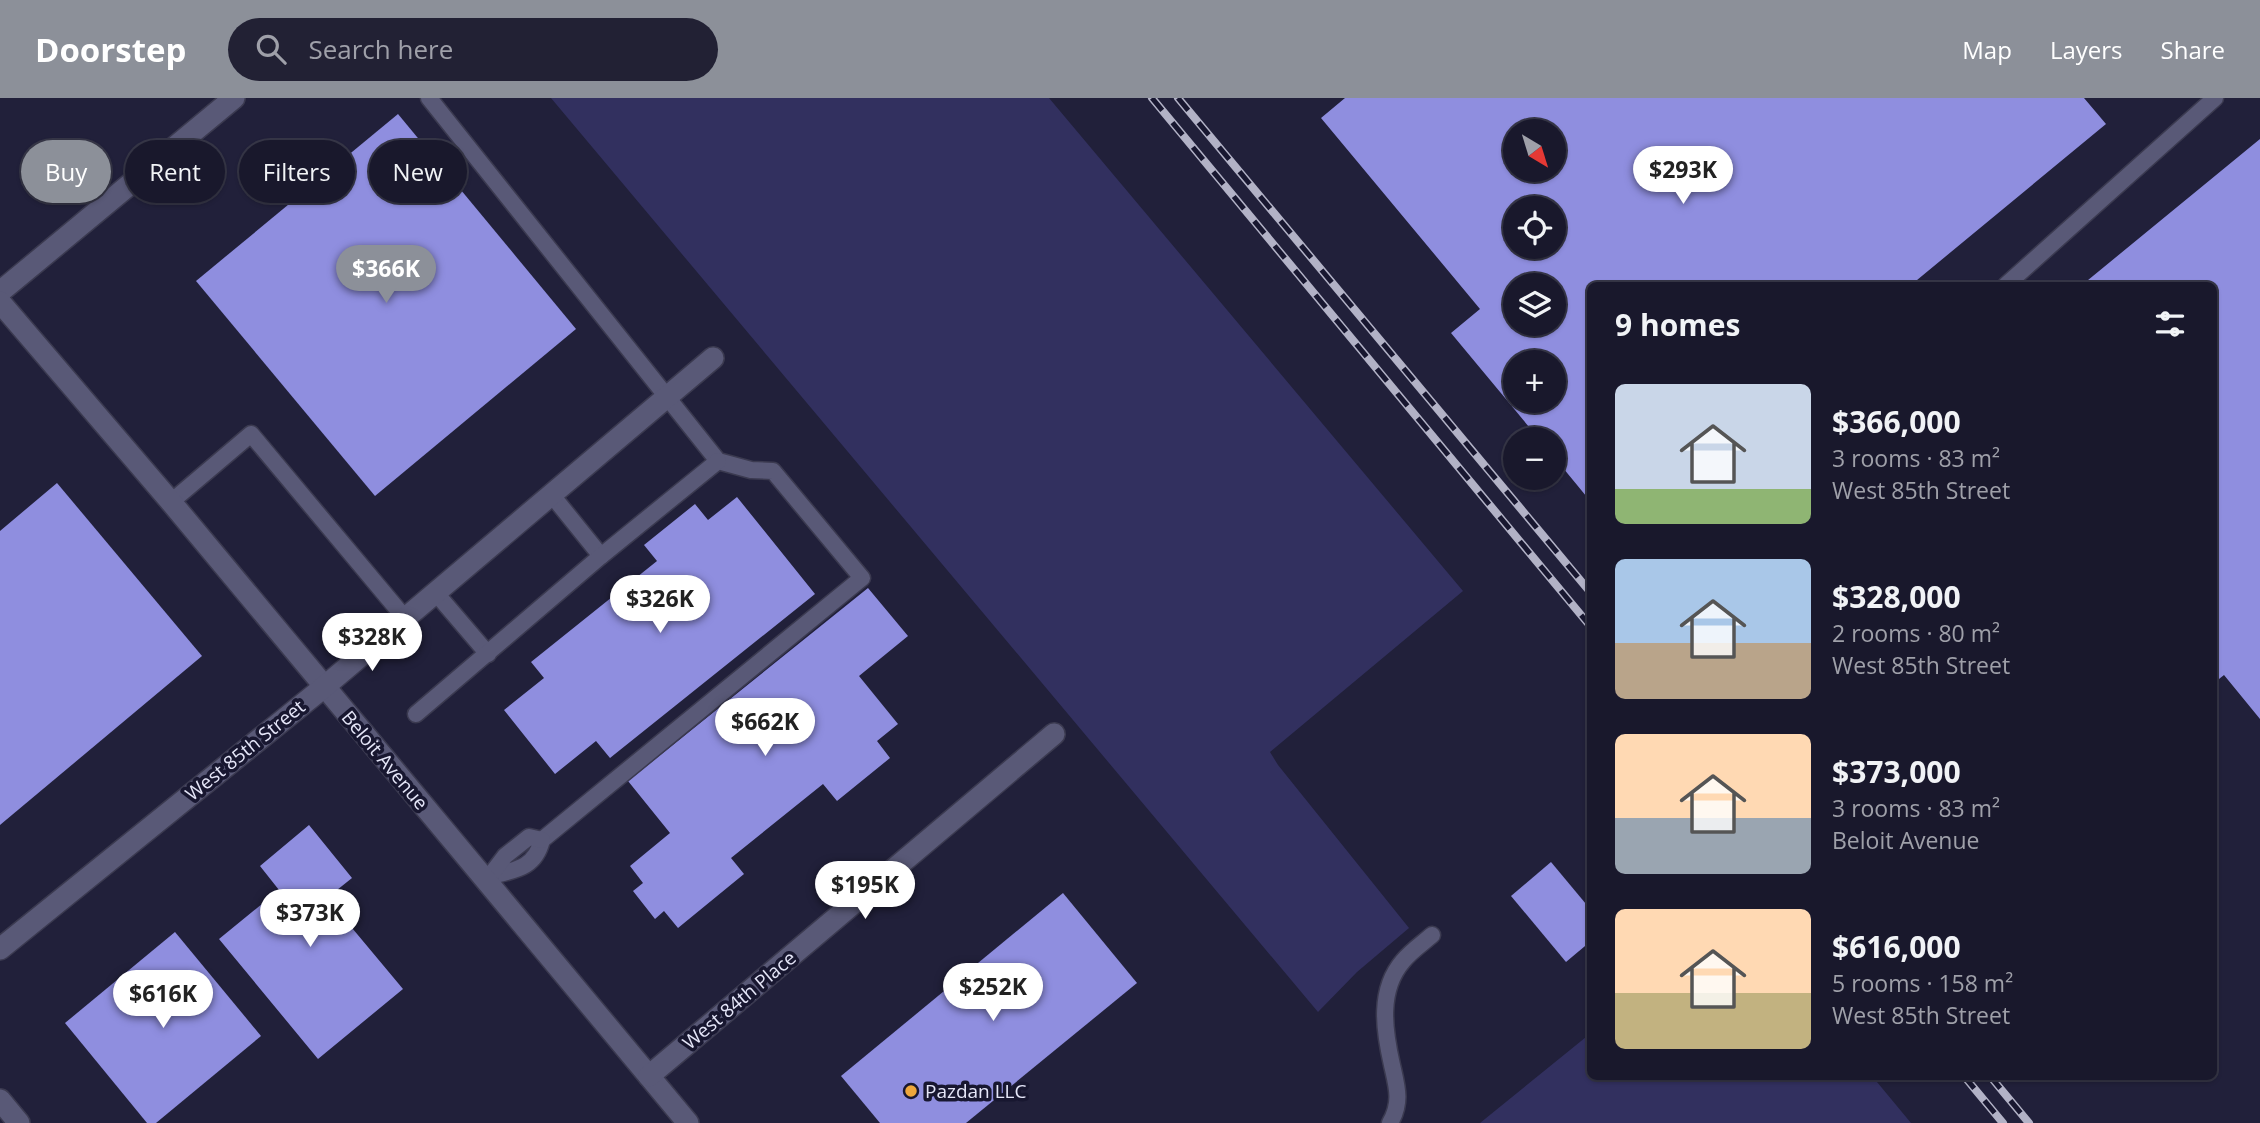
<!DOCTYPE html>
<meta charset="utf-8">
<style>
:root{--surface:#19182c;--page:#222134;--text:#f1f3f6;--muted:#9fa0a9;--line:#373748;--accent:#8c9099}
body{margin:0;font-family:"Open Sans",sans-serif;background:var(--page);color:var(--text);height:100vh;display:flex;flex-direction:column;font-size:26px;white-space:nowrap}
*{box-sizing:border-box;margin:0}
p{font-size:23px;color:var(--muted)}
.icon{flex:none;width:38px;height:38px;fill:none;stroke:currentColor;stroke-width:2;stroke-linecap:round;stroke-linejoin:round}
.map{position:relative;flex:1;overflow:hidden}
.side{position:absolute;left:1587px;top:184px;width:630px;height:798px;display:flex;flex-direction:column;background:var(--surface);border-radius:10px;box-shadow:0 2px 5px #0004,0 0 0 2px var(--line)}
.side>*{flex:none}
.top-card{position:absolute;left:21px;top:42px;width:665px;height:63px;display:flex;gap:14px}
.needle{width:46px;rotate:142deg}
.controls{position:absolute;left:1503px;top:21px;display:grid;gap:14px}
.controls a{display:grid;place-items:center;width:63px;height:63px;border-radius:50%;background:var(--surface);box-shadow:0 2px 5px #0004,0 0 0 2px var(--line);font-size:35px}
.price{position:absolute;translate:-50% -60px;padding:0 16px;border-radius:24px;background:#fff;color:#222;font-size:23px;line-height:46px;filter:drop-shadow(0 2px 4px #0008)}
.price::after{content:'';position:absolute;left:50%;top:42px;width:21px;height:16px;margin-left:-10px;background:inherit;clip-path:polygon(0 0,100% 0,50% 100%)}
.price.current{background:var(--accent);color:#fff}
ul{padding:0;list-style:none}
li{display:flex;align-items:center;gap:21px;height:175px;padding:0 28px}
li span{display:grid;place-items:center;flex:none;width:196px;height:140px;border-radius:10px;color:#555}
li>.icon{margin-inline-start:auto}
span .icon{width:84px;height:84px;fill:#fffc;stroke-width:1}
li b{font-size:30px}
h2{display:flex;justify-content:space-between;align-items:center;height:84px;padding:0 28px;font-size:30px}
.chip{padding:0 24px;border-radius:32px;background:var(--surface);box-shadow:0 2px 5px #0004,0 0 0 2px var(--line);font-size:24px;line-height:63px}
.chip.current{background:var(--accent);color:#fff}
header{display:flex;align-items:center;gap:42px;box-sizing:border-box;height:98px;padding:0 35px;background:var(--accent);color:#fff}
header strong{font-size:33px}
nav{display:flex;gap:38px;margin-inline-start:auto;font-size:24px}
.search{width:490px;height:63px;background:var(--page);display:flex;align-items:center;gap:18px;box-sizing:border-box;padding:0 24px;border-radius:38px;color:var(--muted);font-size:26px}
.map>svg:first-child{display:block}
.green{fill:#32305f}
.building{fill:#8f8edf;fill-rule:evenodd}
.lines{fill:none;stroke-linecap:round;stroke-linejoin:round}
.lane-casing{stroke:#3b3a50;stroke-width:19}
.street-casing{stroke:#3b3a50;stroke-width:24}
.lane{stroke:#595977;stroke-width:16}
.street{stroke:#595977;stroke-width:21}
.rail-casing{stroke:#b2b2c6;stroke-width:8}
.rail{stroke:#181730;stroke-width:5;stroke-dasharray:16;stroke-linecap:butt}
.poi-dot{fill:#eea73c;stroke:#181730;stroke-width:2.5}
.labels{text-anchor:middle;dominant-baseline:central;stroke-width:7;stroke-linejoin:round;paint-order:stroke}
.street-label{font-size:19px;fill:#e5e6f8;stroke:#181730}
.poi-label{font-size:19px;fill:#e5e6f8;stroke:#181730;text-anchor:start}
</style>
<header>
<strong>Doorstep</strong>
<div class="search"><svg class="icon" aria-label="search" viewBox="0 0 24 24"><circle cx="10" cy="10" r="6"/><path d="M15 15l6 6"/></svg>Search here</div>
<nav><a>Map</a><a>Layers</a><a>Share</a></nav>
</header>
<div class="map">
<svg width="2260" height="1025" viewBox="0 0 2260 1025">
<rect width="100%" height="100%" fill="#21203a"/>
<!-- green -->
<g class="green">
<polygon points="551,0 1049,0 1463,493 1270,654 1278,667 1409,830 1357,874 1318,914"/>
<polygon points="1591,935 1591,978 1872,978 1911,1025 1480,1025"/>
</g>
<!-- building -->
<g class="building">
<path d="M1345,0H2084L2106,26L1911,187H1591V404L1554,359V341H1539L1451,235L1480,211L1321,20ZM1516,33H1554V72H1516ZM1516,110H1554V149H1516ZM1516,187H1554V226H1516ZM1516,264H1554V303H1516Z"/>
<polygon points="398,16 576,231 375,398 196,183"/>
<polygon points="2260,41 2260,621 2224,577 2214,585 2214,187 2082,187"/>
<polygon points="57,385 202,558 0,727 0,433"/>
<polygon points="737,399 815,496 610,660 596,643 555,676 504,612 544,580 531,564 657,463 644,447 695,406 708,422"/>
<polygon points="868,490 908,538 859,578 898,626 877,643 890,660 837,703 823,686 731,760 744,776 678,830 664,813 655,821 633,793 643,785 630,768 670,735 628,683"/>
<polygon points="309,727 352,780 327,800 403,891 318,961 219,841 279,792 260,768"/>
<polygon points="1551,764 1591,812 1591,843 1566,864 1511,798"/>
<polygon points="1063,795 1137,885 966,1025 880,1025 841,978"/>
<polygon points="175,834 261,938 156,1025 147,1025 65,925"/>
</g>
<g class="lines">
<!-- lane casing -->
<g class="lane-casing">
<g id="lane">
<path d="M429,0L718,363L751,372L773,373L862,480L542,742C535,770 516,772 491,778"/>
<polyline points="2006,187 2215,0"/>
<polyline points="551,396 601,458"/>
<polyline points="171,404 251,336 404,519"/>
<polyline points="435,494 488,556"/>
<polyline points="416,616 601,458 718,363"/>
<polyline points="489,779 505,758 529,739 542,742"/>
<path d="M1390,1025C1402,1004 1397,989 1392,967C1384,932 1378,892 1403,863C1411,853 1423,845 1432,837"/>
</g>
</g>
<!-- street casing -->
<g class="street-casing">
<g id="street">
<polyline points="0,194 234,0"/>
<polyline points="0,204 171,404 688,1025"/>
<polyline points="0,851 324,589 713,260"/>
<polyline points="649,978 1054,636"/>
<polyline points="0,1002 19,1025"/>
</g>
</g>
<!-- lane -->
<use href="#lane" class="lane"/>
<!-- street -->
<use href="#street" class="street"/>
<!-- rail casing -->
<g class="rail-casing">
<g id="rail">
<polyline points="1152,0 1591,529"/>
<polyline points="1178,0 1591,495"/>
<polyline points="1964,978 2003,1025"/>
<polyline points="1990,978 2029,1025"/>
</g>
</g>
<!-- rail -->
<use href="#rail" class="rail"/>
</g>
<!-- markers -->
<circle class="poi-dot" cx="911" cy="993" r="7"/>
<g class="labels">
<!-- street labels -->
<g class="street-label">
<text transform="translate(245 652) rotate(-39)">West 85th Street</text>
<text transform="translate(385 662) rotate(50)">Beloit Avenue</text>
<text transform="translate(739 902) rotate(-40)">West 84th Place</text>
</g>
<!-- poi labels -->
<g class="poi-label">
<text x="925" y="993">Pazdan LLC</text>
</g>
</g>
</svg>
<div class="controls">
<a><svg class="needle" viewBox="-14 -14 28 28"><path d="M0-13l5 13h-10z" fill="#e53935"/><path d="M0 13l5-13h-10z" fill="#9fa0a9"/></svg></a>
<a><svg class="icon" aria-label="locate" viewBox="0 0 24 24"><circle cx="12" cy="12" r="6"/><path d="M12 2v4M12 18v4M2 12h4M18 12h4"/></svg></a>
<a><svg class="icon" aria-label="layers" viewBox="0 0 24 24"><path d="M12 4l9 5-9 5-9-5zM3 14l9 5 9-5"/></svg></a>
<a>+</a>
<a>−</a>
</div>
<b class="price" style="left:1683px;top:108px">$293K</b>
<b class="price current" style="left:386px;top:207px">$366K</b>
<b class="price" style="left:660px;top:537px">$326K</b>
<b class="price" style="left:372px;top:575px">$328K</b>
<b class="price" style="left:765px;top:660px">$662K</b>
<b class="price" style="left:865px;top:823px">$195K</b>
<b class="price" style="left:310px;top:851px">$373K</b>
<b class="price" style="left:993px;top:925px">$252K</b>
<b class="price" style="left:163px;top:932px">$616K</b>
<div class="top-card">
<a class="chip current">Buy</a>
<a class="chip">Rent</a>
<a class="chip">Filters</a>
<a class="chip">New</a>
</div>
<section class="side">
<h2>9 homes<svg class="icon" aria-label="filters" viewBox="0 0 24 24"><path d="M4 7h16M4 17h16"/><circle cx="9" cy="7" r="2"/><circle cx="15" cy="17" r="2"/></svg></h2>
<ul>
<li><span style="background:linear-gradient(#c9d6e8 75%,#8fb573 0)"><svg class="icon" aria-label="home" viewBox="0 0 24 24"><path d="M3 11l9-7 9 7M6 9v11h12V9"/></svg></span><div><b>$366,000</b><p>3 rooms · 83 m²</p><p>West 85th Street</p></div></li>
<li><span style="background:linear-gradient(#a9c7e8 60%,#b9a48a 0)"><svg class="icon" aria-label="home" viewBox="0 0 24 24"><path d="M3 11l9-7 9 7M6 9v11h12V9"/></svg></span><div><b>$328,000</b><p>2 rooms · 80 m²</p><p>West 85th Street</p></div></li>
<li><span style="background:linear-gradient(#ffd9b3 60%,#9aa5b1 0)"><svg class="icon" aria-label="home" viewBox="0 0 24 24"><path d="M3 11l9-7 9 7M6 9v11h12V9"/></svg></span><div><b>$373,000</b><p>3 rooms · 83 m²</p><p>Beloit Avenue</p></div></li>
<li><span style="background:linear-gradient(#ffd9b3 60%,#c2b280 0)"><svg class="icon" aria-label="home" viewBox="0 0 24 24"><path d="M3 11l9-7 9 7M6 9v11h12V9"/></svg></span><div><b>$616,000</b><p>5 rooms · 158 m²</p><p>West 85th Street</p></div></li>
</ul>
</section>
</div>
